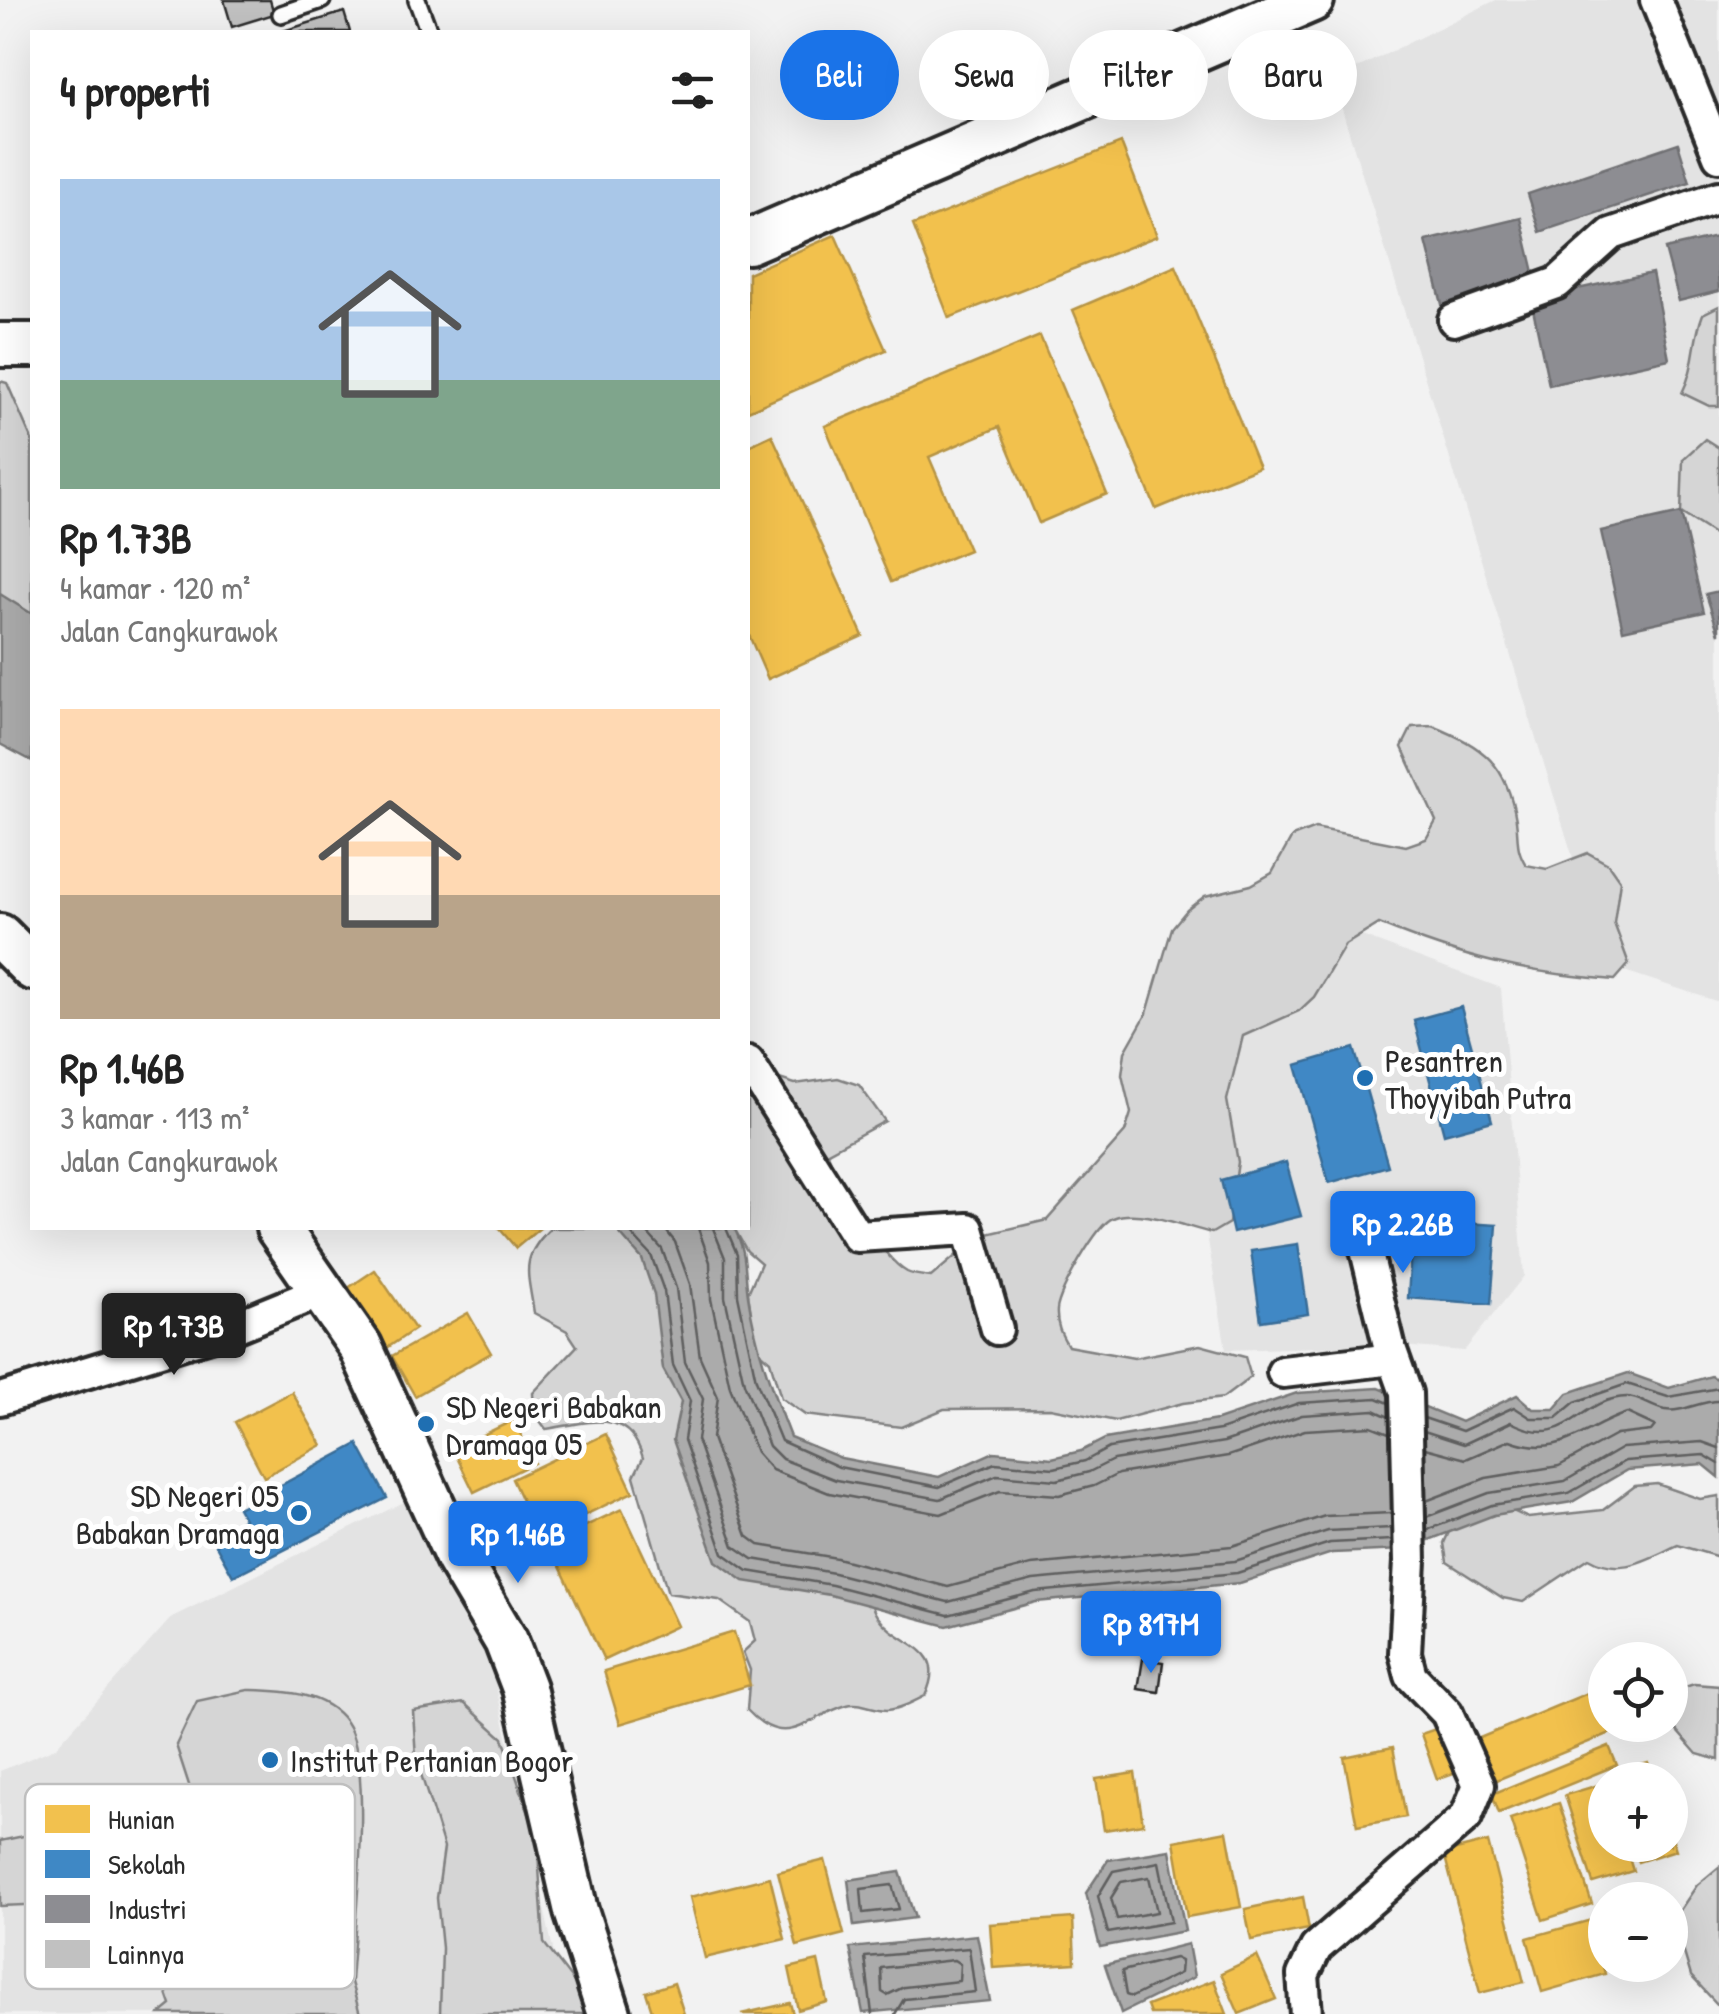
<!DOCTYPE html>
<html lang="id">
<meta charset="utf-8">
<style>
:root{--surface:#fff;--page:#f6f6f6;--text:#222;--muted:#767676;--accent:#1a73e8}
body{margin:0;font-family:"Patrick Hand",sans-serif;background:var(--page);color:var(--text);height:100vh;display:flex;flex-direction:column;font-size:38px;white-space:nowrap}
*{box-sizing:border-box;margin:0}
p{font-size:32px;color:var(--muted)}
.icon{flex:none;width:55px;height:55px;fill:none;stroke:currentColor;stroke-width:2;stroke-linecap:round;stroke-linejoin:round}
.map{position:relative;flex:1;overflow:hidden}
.details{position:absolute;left:30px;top:30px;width:720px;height:1200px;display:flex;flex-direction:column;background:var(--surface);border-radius:0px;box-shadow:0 10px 40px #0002}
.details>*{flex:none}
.banner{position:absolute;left:780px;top:30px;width:788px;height:90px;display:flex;gap:20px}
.fabs{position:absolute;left:1588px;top:1642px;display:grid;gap:20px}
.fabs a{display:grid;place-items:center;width:100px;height:100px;border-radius:50%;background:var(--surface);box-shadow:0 10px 40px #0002;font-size:50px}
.price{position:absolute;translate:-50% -85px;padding:0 22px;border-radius:10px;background:var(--accent);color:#fff;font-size:32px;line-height:65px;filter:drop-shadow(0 2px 5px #0008)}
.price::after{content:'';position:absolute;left:50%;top:60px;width:30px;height:22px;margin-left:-15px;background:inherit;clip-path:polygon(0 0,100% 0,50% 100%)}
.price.active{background:#222;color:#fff}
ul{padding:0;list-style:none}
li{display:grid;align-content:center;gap:20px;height:530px;padding:0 30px}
li span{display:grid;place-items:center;height:310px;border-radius:0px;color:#555}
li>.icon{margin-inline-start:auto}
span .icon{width:180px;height:180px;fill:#fffc;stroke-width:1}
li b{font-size:42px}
h2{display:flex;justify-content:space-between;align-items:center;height:120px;padding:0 30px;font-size:42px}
.pill{padding:0 35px;border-radius:45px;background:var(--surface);box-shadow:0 10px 40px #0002;font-size:35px;line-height:90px}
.pill.active{background:var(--accent);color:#fff}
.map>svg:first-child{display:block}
.built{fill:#e3e3e3}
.green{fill:#d5d5d5;stroke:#808080;stroke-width:2.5}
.water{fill:#ababab;stroke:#787878;stroke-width:2.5}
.homes{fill:#f2c14e;stroke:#b69444;stroke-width:2.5}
.schools{fill:#3f88c5;stroke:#396c97;stroke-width:2.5}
.industry{fill:#8d8d92;stroke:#707073;stroke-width:2.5}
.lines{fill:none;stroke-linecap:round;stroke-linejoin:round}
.shore{stroke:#5e5e5e;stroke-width:2.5}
.building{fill:#c1c1c1;stroke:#2b2b2b;stroke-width:2.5}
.lane-casing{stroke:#2b2b2b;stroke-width:22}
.street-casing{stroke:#2b2b2b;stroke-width:38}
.secondary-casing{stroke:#2b2b2b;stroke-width:50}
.lane{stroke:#fff;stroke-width:15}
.street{stroke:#fff;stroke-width:30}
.secondary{stroke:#fff;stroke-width:42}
.poi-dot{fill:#1f6fb2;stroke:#fff;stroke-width:4}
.labels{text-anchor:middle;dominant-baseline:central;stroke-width:10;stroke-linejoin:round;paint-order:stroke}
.poi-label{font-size:32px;fill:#2b2b2b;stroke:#fff;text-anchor:start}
.key{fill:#fff;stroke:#bfbfbf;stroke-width:2.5}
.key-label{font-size:28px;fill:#2b2b2b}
</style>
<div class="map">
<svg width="1719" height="2014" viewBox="0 0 1719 2014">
<rect width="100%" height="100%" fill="#f2f2f2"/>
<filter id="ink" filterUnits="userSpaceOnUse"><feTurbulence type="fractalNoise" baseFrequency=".01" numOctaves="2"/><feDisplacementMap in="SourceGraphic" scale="20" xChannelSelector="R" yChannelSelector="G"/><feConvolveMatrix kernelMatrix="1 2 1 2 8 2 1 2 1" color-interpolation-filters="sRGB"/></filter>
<g filter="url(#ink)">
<!-- built -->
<g class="built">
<polygon points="1496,0 1719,0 1719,1002 1606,965 1333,80"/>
<polygon points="1362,936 1501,988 1524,1276 1464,1351 1389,1345 1226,1350 1196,1167 1254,965"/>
<polygon points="406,1501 488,1649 567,2014 0,2014 0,1771 55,1748 172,1617"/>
</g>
<!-- green -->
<g class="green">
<path d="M1719,306V406H1709L1682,393C1696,366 1692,342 1703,314Z"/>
<polygon points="0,381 7,383 32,440 32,614 0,595"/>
<polygon points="1705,439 1719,448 1719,537 1681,513 1683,459"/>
<path d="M1433,726C1484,747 1507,764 1516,820C1519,840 1515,847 1526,865L1547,869L1588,853L1608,864L1620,881L1614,923L1629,964L1615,980C1524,973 1464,959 1379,924L1345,945L1314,997L1299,1011L1243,1036L1227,1100L1238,1162L1229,1223L1212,1233C1185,1227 1139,1207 1113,1218C1097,1224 1058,1293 1057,1310C1056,1325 1061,1334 1068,1346L1134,1358L1200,1345L1245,1357L1251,1377L1223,1398L1183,1403L1116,1421L1050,1408L944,1409L901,1427L805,1415L781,1398L770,1361L755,1348L748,1293L761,1263L747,1251L734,1228H748V1046L773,1077L795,1084L838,1078L859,1085L885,1121L828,1152C833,1178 883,1259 907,1272C913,1275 924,1276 931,1277L979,1236L1047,1220L1125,1132L1131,1113L1122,1075L1125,1052L1147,1013L1172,928L1187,910L1205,896L1251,885L1272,873L1292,837L1315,828L1406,846L1426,839L1436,821L1402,747L1412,727Z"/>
<path d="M551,1228H638L862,1578C867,1589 870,1606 877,1616C900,1648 949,1645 925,1696C913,1702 900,1709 887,1710C874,1710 859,1701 847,1705C808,1716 787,1753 747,1710L750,1670L743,1652L755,1641L750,1622L719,1600L668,1593L634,1476L643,1458C628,1406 588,1423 546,1429L534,1413L533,1393L577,1346L567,1331L534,1313C528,1273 519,1258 551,1228Z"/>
<path d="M1657,1484L1700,1499L1719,1496V1557L1678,1545C1646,1559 1622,1577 1589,1558L1523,1602L1503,1598L1447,1562L1444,1543L1453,1523L1513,1511L1528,1518L1603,1510L1635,1486Z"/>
<polygon points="1694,1684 1719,1686 1719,1760 1697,1754 1670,1723 1670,1692"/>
<path d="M248,1690C281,1691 324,1691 346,1722C375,1762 354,1928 351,1982L360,2014H160L171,2005L156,1962L124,1928L75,1903L0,1906V1841L28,1835L134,1861L176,1835L190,1788L176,1745L197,1701Z"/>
<polygon points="464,1703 503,1738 537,1837 544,1943 577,1986 586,2014 440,2014 442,1948 437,1898 444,1848 416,1758 413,1711"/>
<polygon points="1719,1867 1719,2006 1691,1976 1674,1919 1697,1885"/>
</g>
<!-- water -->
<g class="water">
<polygon points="0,594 32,614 32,761 0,744"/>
<path d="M615,1228H734C747,1252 744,1268 748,1295C755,1344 772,1391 790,1437L841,1458L939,1477L994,1452L1052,1458L1081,1451L1105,1439L1217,1420L1297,1393L1379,1388L1461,1422L1517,1395L1533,1409H1554L1568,1393L1628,1373L1669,1388L1711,1376L1719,1380V1477L1703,1464L1627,1470L1572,1502L1494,1515L1403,1550L1332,1553L1240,1583L1036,1602L947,1626L830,1595L744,1581L716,1561L673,1440L681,1402L663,1369L654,1294L642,1259Z"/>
<polygon points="1170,1850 1185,1931 1100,1947 1086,1893 1108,1860"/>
<polygon points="900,1872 915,1918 854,1926 848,1880"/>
<polygon points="977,1935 990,2001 863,2013 850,1948"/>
<polygon points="1188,1944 1194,1977 1121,2013 1105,1965"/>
</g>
<!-- homes -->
<g class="homes">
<polygon points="1121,143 1157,236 949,318 913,225"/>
<polygon points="835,235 886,350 748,411 748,273"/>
<polygon points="1176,266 1259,467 1156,509 1073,310"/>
<polygon points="1040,336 1107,494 1039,523 999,427 929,457 969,550 891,582 825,426"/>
<polygon points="772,435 863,636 768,679 748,633 748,446"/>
<polygon points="499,1228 540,1228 516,1248"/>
<polygon points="375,1270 415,1329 387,1348 348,1288"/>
<polygon points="468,1313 491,1353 415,1396 392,1356"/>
<polygon points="292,1392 322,1445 264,1477 235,1422"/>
<polygon points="514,1420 534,1463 474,1492 453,1449"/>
<polygon points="606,1434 633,1492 539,1537 512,1479"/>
<polygon points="622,1509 677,1626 604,1660 549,1543"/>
<polygon points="734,1632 750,1685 620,1724 604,1671"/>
<polygon points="1595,1690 1605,1725 1613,1732 1487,1784 1470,1742"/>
<polygon points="1450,1724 1465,1769 1437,1779 1421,1734"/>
<polygon points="1609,1746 1617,1765 1499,1813 1492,1794"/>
<polygon points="1393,1747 1406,1817 1357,1826 1344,1757"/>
<polygon points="1648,1763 1654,1780 1611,1780 1609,1775"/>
<polygon points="1135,1773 1143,1824 1104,1830 1096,1779"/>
<polygon points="1605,1783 1605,1845 1625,1845 1633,1871 1593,1883 1565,1795"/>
<polygon points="1559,1803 1592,1904 1543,1920 1510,1819"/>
<polygon points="1227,1831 1241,1907 1187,1917 1174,1841"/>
<polygon points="1670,1831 1676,1850 1638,1862 1632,1845 1670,1845"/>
<polygon points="1488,1842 1524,1982 1480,1993 1444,1853"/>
<polygon points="825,1860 844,1934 797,1946 778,1872"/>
<polygon points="770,1877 785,1939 705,1958 690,1897"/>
<polygon points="1303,1897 1309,1929 1251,1940 1245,1909"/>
<polygon points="1073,1918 1075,1963 993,1968 990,1924"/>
<polygon points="1591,1920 1605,1974 1542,1992 1527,1938"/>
<polygon points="1257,1956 1276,1999 1239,2014 1221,1973"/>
<polygon points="818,1961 827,2002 798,2010 789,1968"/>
<polygon points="1214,1980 1227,2014 1150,2014 1147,2006"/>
<polygon points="674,1983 684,2014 653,2014 646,1992"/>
<polygon points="790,2003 793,2014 741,2014"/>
</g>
<!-- schools -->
<g class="schools">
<polygon points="1461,1007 1492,1121 1444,1134 1414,1020"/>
<polygon points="1354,1048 1388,1166 1329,1183 1296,1065"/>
<polygon points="1286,1162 1301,1216 1233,1233 1221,1180"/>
<polygon points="1413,1220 1497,1225 1491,1304 1408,1298"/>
<polygon points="1298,1244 1308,1314 1261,1321 1251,1251"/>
<polygon points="358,1444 387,1498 233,1576 211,1536 244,1519 238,1508"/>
</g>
<!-- industry -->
<g class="industry">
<polygon points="1678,143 1690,182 1540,232 1528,194"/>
<polygon points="1521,218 1537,285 1443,308 1426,241"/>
<polygon points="1716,237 1719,291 1679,301 1665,249"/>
<polygon points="1652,273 1669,359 1549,385 1531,299"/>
<polygon points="1681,513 1704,612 1623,630 1601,531"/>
<polygon points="1719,591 1719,634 1706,594"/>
</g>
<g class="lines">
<!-- shore -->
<g class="shore">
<polyline points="626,1228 651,1255 664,1291 673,1365 690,1401 684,1440 723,1553 748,1571 832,1585 948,1615 1035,1592 1237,1573 1330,1543 1392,1540"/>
<polyline points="643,1228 662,1249 676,1288 685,1362 703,1399 697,1440 734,1546 753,1559 834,1573 948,1602 1033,1580 1235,1561 1328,1531 1392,1528"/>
<polyline points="664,1228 675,1242 690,1284 700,1357 718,1397 712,1438 747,1536 759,1545 837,1558 948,1587 1031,1565 1232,1546 1325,1516 1391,1513"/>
<polyline points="698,1228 710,1262 711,1299 730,1387 756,1452 772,1470 829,1493 941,1514 1000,1491 1059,1495 1094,1486 1118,1474 1228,1456 1305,1430 1371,1426 1389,1433"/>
<polyline points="713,1228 725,1258 725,1297 744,1383 769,1446 782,1459 836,1480 940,1499 997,1475 1057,1480 1089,1472 1113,1460 1224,1442 1302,1415 1374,1410 1389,1417"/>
<polyline points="726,1228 737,1254 738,1295 756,1380 781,1441 839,1467 939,1487 995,1463 1054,1468 1085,1461 1109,1448 1220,1430 1299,1403 1377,1398 1389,1403"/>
<polyline points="1424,1418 1462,1431 1514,1407 1531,1418 1556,1418 1575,1402 1627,1384 1668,1397 1719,1388"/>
<path d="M1424,1431L1464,1444L1511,1422C1568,1452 1577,1398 1627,1397C1639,1397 1652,1408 1665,1410C1683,1413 1701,1400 1719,1401"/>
<path d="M1425,1448L1466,1459L1510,1440C1561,1459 1581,1428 1627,1413L1655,1426L1651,1431L1616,1435L1559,1466L1486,1478L1426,1501"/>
<polyline points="1426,1517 1489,1493 1565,1481 1622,1448 1702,1442 1719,1448"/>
<polyline points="1427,1530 1492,1505 1569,1493 1625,1461 1704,1455 1719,1464"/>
<polygon points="1159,1862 1171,1922 1108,1933 1098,1896 1113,1871"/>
<polygon points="1149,1877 1157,1912 1117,1919 1111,1898 1121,1882"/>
<polygon points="892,1885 899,1909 863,1913 861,1889"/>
<polygon points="1175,1958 1181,1961 1180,1973 1132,1997 1126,1995 1122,1971"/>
<polygon points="954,1960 960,1964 959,1981 904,1987 887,1995 882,1992 881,1968"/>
<polyline points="872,2014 865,1957 969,1948 975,1992 904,1999 895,2014"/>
</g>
</g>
<!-- building -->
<g class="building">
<polygon points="224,0 270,0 274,14 232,27"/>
<polygon points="344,12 350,32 280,32"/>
<polygon points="1143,1659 1163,1662 1159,1692 1138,1689"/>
</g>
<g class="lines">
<!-- lane casing -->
<g class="lane-casing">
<g id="lane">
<polyline points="417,0 429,32"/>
<polyline points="281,14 322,0"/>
</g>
</g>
<!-- street casing -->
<g class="street-casing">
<g id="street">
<polyline points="1656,0 1719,156"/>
<polyline points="1454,320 1557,283 1611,234 1719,197"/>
<polyline points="748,1062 857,1236 968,1229 997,1329"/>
<polyline points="1283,1372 1393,1359"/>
<polyline points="0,1399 232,1328 325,1290"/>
<polyline points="1306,2014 1303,1975 1316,1948 1466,1817 1479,1785 1447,1713 1411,1676 1405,1653 1410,1561 1406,1393 1389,1345 1359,1221"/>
</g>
</g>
<!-- secondary casing -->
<g class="secondary-casing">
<g id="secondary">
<polyline points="748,242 1312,0"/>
<polyline points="0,345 32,345"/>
<polyline points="0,936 32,968"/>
<polyline points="278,1228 360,1346 457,1558 506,1641 524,1688 576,1911 609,2014"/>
</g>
</g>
<!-- lane -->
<use href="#lane" class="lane"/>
<!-- street -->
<use href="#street" class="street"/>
<!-- secondary -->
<use href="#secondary" class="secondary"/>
</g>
</g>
<!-- markers -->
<g class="poi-dot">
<circle cx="1365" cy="1078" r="10"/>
<circle cx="426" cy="1424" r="10"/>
<circle cx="299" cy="1513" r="10"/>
<circle cx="270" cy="1760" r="10"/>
</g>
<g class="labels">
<!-- poi labels -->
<g class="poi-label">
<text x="1385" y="1060">Pesantren<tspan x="1385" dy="37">Thoyyibah Putra</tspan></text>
<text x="446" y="1406">SD Negeri Babakan<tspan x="446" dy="37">Dramaga 05</tspan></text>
<text x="279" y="1495" text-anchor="end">SD Negeri 05<tspan x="279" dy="37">Babakan Dramaga</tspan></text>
<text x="290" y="1760">Institut Pertanian Bogor</text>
</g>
</g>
<!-- legend -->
<rect x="25" y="1784" width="330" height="205" rx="15" class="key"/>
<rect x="45" y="1805" width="45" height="28" fill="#f2c14e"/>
<rect x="45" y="1850" width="45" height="28" fill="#3f88c5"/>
<rect x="45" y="1895" width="45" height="28" fill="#8d8d92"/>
<rect x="45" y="1940" width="45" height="28" fill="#c1c1c1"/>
<g class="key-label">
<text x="108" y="1829">Hunian</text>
<text x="108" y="1874">Sekolah</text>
<text x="108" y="1919">Industri</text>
<text x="108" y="1964">Lainnya</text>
</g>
</svg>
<div class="fabs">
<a><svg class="icon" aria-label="locate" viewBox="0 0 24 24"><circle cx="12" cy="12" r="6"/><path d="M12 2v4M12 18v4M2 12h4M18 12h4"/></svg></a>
<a>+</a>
<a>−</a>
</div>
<b class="price" style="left:1403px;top:1276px">Rp 2.26B</b>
<b class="price active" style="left:174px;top:1378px">Rp 1.73B</b>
<b class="price" style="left:518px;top:1586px">Rp 1.46B</b>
<b class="price" style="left:1151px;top:1676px">Rp 817M</b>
<div class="banner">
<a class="pill active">Beli</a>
<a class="pill">Sewa</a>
<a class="pill">Filter</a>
<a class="pill">Baru</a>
</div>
<section class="details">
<h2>4 properti<svg class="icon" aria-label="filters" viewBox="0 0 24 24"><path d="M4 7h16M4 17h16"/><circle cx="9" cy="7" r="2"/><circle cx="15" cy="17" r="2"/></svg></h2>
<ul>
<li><span style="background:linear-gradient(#a9c7e8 65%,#7fa58c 0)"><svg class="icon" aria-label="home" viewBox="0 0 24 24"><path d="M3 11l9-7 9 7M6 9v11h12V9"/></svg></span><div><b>Rp 1.73B</b><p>4 kamar · 120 m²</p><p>Jalan Cangkurawok</p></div></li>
<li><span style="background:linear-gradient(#ffd9b3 60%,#b9a48a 0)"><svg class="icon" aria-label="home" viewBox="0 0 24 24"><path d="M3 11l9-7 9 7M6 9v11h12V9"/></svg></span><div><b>Rp 1.46B</b><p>3 kamar · 113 m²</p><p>Jalan Cangkurawok</p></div></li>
</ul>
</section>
</div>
